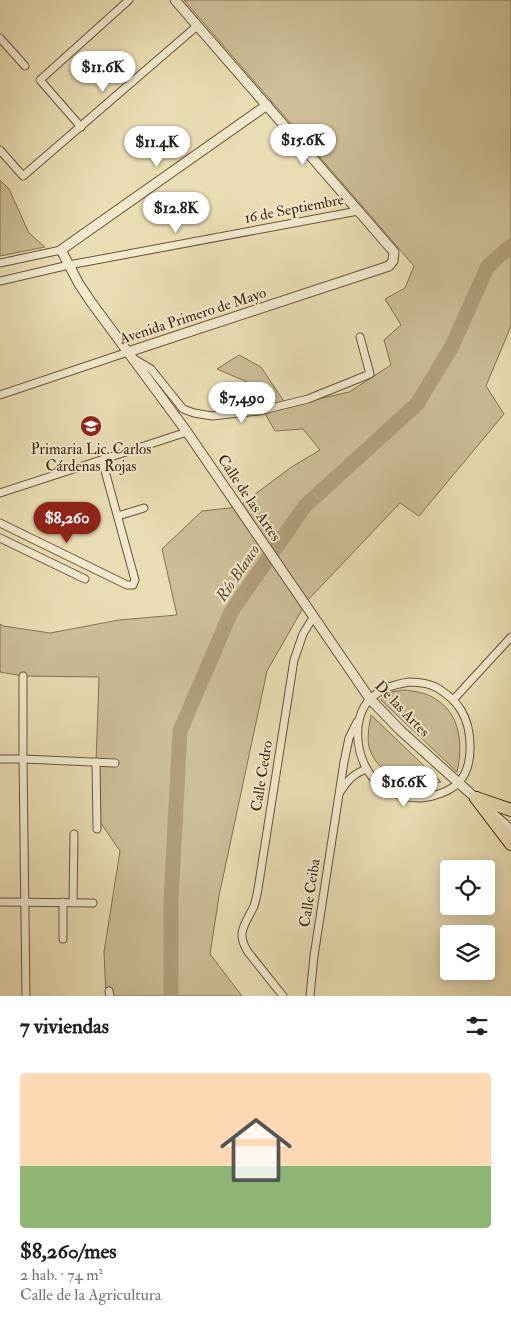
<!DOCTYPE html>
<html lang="es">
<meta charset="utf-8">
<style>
:root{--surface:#fff;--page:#f6f6f6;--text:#202124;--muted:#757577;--accent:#8f2418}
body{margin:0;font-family:"IM FELL Double Pica",serif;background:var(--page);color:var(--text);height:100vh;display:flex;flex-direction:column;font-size:19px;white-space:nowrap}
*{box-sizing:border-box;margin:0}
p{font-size:16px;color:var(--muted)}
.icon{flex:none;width:28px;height:28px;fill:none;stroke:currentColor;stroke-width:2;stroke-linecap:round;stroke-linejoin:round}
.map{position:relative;height:996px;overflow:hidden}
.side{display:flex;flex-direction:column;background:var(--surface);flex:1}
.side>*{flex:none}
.tools{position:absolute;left:440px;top:860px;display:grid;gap:10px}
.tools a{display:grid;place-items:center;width:55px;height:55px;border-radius:5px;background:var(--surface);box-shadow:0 2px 12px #0003;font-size:25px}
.price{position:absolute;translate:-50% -42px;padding:0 11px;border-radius:18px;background:#fff;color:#222;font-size:16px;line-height:32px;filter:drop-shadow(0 1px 2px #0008)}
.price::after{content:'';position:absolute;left:50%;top:30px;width:15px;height:11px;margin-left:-8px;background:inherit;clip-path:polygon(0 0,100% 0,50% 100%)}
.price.on{background:var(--accent);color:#fff}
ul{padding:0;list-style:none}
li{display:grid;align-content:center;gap:10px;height:265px;padding:0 20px}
li span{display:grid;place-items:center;height:155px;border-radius:5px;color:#555}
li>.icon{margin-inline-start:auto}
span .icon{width:90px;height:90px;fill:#fffc;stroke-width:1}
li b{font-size:21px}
h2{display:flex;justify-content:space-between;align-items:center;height:60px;padding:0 20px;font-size:21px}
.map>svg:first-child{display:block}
.green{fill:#ccbe97;stroke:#867252}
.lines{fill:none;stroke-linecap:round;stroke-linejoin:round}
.river{stroke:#b09f7a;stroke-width:15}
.minor-casing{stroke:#6a5436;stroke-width:9}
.tertiary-casing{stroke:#6a5436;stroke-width:11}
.motorway-casing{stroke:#40260c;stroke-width:14}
.minor{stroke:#f1e9ce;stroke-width:7}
.tertiary{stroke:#f1e9ce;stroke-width:9}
.motorway{stroke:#e9ddb3;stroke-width:12}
.labels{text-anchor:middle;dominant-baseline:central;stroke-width:4;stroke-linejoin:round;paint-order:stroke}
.street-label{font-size:15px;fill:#40260c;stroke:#f1e9ce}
.poi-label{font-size:15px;fill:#40260c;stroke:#f1e9ce}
.water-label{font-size:16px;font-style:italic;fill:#624a2d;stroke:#f1e9ce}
</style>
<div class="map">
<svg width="511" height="996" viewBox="0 0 511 996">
<rect width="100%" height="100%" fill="#e9ddb3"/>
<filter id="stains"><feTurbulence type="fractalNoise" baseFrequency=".004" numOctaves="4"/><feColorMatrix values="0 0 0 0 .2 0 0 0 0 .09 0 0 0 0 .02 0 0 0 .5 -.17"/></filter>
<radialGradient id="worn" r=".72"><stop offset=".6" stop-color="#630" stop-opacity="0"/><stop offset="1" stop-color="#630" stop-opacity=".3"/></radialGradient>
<!-- green -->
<g class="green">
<polygon points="184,0 511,0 511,326 486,386 504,414 419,516 400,503 307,601 267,671 219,896 210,954 242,996 106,996 104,952 120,851 100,822 96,762 99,677 23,676 0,672 0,624 3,626 50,633 119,620 177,615 162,549 202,511 238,507 290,468 320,450 303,429 275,431 247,382 217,369 239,355 261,367 287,406 349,392 391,365 384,340 401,325 385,299 405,288 414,266"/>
<polygon points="0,180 9,189 29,233 45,247 0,256"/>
<path d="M403,690C415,691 428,693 437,700C461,715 463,747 457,772L381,700L392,692Z"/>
<path d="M371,715L441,782C434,783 427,784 421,784C398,783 376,770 369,747C367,737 369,726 371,715Z"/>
</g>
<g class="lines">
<!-- river -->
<polyline class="river" points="171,996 171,900 180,731 231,612 305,506 417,404 452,346 488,266 511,246"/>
<!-- minor casing -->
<g class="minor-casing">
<g id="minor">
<polyline points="0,38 25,66"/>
<polyline points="81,127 40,80 129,0"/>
<polyline points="0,150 23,176 197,26"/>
<polyline points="0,263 61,250"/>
<polyline points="0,281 69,265 358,211"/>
<polyline points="134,359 151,369 183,409 194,413 212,416 259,411 308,399 370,374 360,337"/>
<polyline points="0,395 128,352"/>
<polyline points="0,493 187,432"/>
<polyline points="118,516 144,508"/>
<polyline points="0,523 127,585 133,585 135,580 102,460"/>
<polyline points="0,538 85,579"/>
<polyline points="23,676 23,759 26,996"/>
<path d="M409,682C419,682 430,683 439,689C447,694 456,702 461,710C472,728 475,765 459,782C451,791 434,797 421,798C406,798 391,794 379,784C356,765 349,719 371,698C382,688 396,684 409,682Z"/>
<polyline points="453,700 511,637"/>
<polyline points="0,759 23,759 115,763"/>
<polyline points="96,762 97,829"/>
<path d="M340,792C347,781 354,773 367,769"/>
<polyline points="0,902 93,903"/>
<polyline points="63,902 63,939"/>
<polyline points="73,902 74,834"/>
<polyline points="109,991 110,996"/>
<path d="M283,996L248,952C235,932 246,924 254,906C256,900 257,895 258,889L294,660L303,634L314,616"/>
<polyline points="310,996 314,956 344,762 349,738 357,722"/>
</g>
</g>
<!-- tertiary casing -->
<g class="tertiary-casing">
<g id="tertiary">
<polyline points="267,105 61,250 79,284 91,302 187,432 370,699 401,731 480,802"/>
<polyline points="128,352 389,266 393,261 394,252 175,0"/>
<polyline points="493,814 511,830"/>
</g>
</g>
<!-- motorway casing -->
<g class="motorway-casing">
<g id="motorway">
<polyline points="476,798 511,844"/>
<polyline points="476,798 511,810"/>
</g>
</g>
<!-- minor -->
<use href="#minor" class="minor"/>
<!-- tertiary -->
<use href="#tertiary" class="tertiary"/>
<!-- motorway -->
<use href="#motorway" class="motorway"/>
</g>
<!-- icons -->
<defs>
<g id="school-disc" transform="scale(1.125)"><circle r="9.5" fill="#8f2418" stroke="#f1e9ce"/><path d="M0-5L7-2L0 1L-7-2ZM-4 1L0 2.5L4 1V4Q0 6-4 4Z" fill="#fff"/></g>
</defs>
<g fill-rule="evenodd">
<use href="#school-disc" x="91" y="426"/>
</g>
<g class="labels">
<!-- street labels -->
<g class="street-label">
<text transform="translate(294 209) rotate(-11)">16 de Septiembre</text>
<text transform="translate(193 316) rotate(-18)">Avenida Primero de Mayo</text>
<text transform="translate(249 498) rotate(56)">Calle de las Artes</text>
<text transform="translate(402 709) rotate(46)">De las Artes</text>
<text transform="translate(262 776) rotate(-81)">Calle Cedro</text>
<text transform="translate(310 893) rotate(-81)">Calle Ceiba</text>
</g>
<!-- poi labels -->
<g class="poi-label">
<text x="91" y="449">Primaria Lic. Carlos<tspan x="91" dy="17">Cárdenas Rojas</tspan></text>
</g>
<!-- water labels -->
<g class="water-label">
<text transform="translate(238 573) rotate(-56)">Río Blanco</text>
</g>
</g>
<rect width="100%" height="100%" filter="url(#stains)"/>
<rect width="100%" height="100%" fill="url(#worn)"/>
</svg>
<div class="tools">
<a><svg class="icon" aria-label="locate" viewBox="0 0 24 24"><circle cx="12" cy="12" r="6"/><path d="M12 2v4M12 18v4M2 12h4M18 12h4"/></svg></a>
<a><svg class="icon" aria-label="layers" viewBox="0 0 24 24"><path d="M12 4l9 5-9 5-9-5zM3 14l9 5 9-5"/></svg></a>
</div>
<b class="price" style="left:103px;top:93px">$11.6K</b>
<b class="price" style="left:303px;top:166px">$15.6K</b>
<b class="price" style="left:157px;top:168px">$11.4K</b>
<b class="price" style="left:176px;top:234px">$12.8K</b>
<b class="price" style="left:242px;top:424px">$7,490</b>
<b class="price on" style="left:67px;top:544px">$8,260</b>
<b class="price" style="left:404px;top:808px">$16.6K</b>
</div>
<section class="side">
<h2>7 viviendas<svg class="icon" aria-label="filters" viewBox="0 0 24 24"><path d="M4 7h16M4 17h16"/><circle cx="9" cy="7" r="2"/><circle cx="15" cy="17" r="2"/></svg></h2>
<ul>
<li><span style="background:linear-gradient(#ffd9b3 60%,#8fb573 0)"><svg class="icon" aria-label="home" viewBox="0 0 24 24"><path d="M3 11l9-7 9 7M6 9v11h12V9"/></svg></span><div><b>$8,260/mes</b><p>2 hab. · 74 m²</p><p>Calle de la Agricultura</p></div></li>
</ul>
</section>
